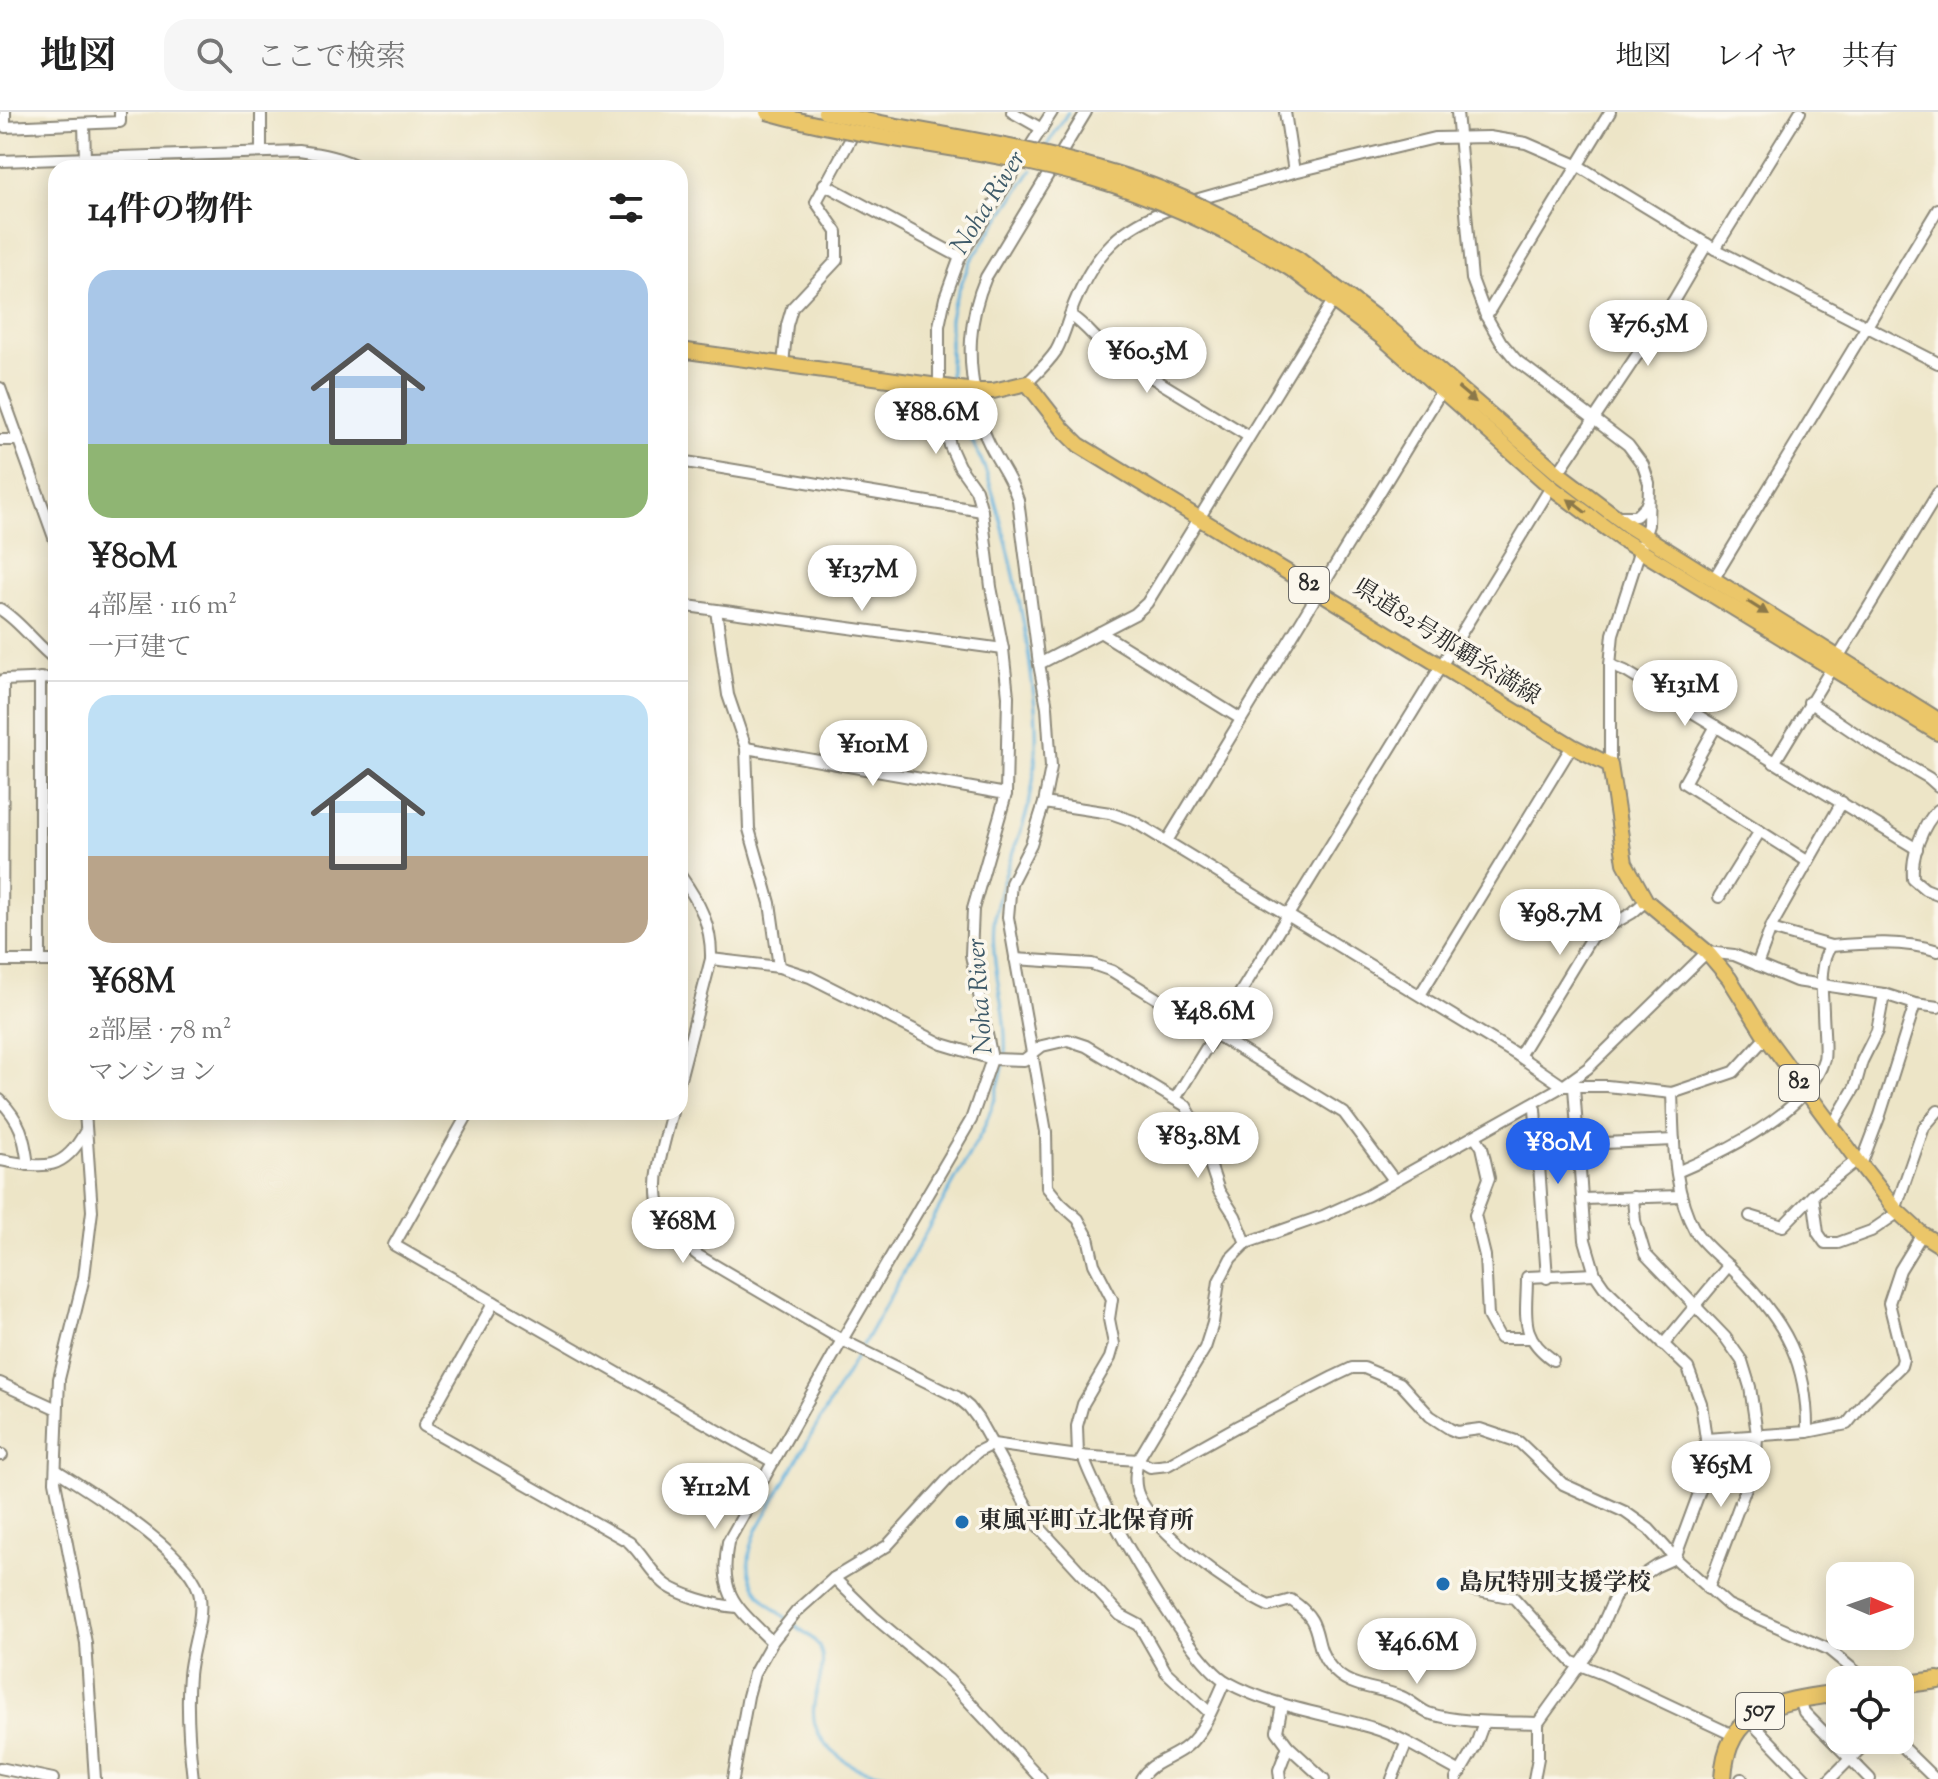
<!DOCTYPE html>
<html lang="ja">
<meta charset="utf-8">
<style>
:root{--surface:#fff;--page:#f6f6f6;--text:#222;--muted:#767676;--line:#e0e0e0;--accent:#2563eb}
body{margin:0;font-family:"Sorts Mill Goudy","Noto Serif JP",serif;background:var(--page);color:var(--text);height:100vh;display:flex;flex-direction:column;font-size:30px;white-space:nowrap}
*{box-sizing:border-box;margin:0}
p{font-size:26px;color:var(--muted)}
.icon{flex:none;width:44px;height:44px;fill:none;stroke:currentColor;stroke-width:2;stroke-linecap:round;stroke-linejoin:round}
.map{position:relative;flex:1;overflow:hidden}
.sheet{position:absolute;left:48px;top:48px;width:640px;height:960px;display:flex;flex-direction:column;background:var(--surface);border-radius:24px;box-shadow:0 4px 20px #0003}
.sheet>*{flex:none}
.needle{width:52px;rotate:92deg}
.tools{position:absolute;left:1826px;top:1450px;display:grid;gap:16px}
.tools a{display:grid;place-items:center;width:88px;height:88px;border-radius:16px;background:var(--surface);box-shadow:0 4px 20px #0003;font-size:40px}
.price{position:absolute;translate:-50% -68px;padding:0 18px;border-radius:28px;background:#fff;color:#222;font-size:26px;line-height:52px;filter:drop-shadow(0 2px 4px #0008)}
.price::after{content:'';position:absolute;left:50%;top:48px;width:24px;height:18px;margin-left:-12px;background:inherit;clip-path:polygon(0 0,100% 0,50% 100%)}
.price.on{background:var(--accent);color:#fff}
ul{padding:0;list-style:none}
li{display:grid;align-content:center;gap:16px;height:424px;padding:0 40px}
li+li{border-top:2px solid var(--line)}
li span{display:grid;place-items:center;height:248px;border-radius:24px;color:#555}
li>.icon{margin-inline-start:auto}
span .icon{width:144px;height:144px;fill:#fffc;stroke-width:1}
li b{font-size:34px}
h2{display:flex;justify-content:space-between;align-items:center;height:96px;padding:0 40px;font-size:34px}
header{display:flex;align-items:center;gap:48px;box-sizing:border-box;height:112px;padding:0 40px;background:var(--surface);border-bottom:2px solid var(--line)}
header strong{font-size:38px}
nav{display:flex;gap:44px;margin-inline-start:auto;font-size:28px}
.search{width:560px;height:72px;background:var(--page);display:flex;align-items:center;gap:20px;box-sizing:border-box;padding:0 28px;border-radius:24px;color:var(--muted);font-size:30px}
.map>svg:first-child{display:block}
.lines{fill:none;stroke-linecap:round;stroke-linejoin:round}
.stream{stroke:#62b1dc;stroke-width:3}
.minor-casing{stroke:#8c8879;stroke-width:14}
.major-casing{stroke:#8c8879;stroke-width:18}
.highway-casing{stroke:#8c8879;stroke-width:20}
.minor{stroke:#fff;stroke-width:10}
.major{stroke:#ebc669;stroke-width:14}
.highway{stroke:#ebc669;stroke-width:16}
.major-bridge-casing{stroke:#8c8879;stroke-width:18;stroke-linecap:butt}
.major-bridge{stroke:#ebc669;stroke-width:14}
.oneway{fill:#8b784a}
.poi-dot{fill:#1f6fb2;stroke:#fbf7ec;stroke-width:3}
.labels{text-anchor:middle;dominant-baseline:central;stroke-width:7;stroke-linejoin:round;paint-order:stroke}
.shield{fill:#fbf7ec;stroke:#696865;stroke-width:2}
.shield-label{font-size:22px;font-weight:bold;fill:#2b2b2b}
.street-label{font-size:24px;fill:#2b2b2b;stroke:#fbf7ec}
.poi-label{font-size:24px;font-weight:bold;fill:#2b2b2b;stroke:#fbf7ec;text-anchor:start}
.water-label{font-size:26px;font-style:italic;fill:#3e5a69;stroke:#fbf7ec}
</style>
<header>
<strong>地図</strong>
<div class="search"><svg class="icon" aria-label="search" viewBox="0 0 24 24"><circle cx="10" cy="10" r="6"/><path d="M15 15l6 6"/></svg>ここで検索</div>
<nav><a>地図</a><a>レイヤ</a><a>共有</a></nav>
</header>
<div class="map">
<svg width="1938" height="1667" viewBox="0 0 1938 1667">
<rect width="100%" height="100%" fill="#fbf7ec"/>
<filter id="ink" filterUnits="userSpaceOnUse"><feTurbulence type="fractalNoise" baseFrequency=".0125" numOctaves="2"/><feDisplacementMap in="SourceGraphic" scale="16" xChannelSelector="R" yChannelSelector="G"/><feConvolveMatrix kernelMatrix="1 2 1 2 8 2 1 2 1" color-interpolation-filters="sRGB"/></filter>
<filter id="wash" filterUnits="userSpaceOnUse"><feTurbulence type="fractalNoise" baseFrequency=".006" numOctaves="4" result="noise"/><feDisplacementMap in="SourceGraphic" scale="32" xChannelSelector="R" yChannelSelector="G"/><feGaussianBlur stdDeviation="1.8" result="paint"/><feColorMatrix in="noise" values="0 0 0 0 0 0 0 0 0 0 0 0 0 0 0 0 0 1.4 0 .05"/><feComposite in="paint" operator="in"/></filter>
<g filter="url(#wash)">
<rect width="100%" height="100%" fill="#ede5c7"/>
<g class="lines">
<!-- stream -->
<g class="stream">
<polyline points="1044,38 1068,0"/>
<polyline points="950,272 950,206 953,192 970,150 1032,58"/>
<path d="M951,279C958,308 975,330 985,357C1007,421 1024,502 1032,569C1039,618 1038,667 1023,713C1011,746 998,776 994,812C990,856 1008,899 1005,944"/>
<polyline points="863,1233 983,1018 995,987 1004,951"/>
<path d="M859,1240L758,1416C735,1465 757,1484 795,1513C802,1519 813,1525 818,1533C839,1567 777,1607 851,1653C863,1661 888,1661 904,1667"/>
</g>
</g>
</g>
<g filter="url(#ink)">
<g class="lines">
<!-- minor casing -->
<g class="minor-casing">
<g id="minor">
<polyline points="5,0 5,15 120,10 120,0"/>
<polyline points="261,0 261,40"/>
<polyline points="1012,0 1042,17"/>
<polyline points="1285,0 1294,60"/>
<polyline points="1457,0 1472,167 1486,204 1501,230 1516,248 1628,333 1643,353 1649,371 1648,413 1613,522 1610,553 1610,653"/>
<polyline points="84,12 85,46"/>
<path d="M0,49L299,39C321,42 341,45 361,56"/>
<polyline points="824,72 960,145"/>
<polyline points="1188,90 1294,60 1435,26 1489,25 1526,31 1577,53 1715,137 1938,251"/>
<polyline points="1715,137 1800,0"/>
<path d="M1070,203C1086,213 1096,228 1110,240L1248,324"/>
<polyline points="1486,204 1610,0"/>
<polyline points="783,252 787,213 792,196 837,148 837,120 816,90 850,28 851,13"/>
<path d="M1027,271C1037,261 1048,251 1056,239C1064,225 1068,207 1074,192C1095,141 1120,114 1173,96"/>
<polyline points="0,276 56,431"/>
<polyline points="0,328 18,328"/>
<polyline points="680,349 982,399"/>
<polyline points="1558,361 1674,188 1707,132"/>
<polyline points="1617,404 1636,404 1646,394 1648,388"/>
<polyline points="1713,468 1938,97"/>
<polyline points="680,493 1003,537"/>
<path d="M0,497C21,510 36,533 56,548"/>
<polyline points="716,498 728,583 746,636 749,717 770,791 779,855"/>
<polyline points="1100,520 1241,607"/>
<polyline points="1039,552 1135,502 1147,491 1334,187"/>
<polyline points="1610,553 1625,559 1917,737"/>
<polyline points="40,566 40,849"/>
<polyline points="1809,590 1874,634 1929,666 1938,674"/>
<polyline points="1716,614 1684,671 1807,749"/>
<polyline points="746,636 1006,682"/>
<polyline points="1774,651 1938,381"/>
<polyline points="1044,691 1110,701 1133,709 1519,944 1563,974 1607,974 1672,981 1734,960 1766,925"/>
<path d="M1938,698C1922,713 1911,744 1913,767L1925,777L1938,782"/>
<polyline points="1167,729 1442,278"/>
<path d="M680,763C699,790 712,813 711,847L680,967"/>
<polyline points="1719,785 1760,719"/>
<polyline points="1771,817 1831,834"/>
<polyline points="711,847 779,855 810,865 942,932 992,947 1024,948 1042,934 1068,928 1086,934 1186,994 1198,1016 1219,1079 1235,1104 1246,1131"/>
<polyline points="1015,847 1092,852 1112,859 1344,1001 1394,1068"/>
<polyline points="0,849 56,849"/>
<polyline points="2,849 3,568 56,566"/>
<polyline points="1757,853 1772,813 1842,690"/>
<polyline points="1420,883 1572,634"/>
<polyline points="1519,944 1592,824 1632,801 1646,789"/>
<path d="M1672,981C1674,1027 1672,1078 1695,1119C1705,1135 1725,1149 1738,1163C1786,1210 1808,1252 1807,1320L1706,1327"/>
<polyline points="1175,987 1551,375"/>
<path d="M0,988C21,1010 24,1023 28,1053"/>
<polyline points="1532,992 1535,997 1547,1166"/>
<polyline points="85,1000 92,1099 84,1165 59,1267 55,1369 86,1531 95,1667"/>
<polyline points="469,1000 394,1133 773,1350"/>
<path d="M672,1000C656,1063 639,1101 699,1144L842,1228L957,1285L969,1295L978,1307L1038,1414L1120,1503L1139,1513L1166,1560L1210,1601"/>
<polyline points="1832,1014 1855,975 1862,949 1877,919 1884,882"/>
<polyline points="1475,1024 1482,1035 1489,1066 1475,1103 1485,1144 1488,1204 1500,1226 1530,1226"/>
<polyline points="1580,1032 1674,1028"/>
<path d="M0,1048C42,1055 62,1062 85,1020"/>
<polyline points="1857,1048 1813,1083 1818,1121 1825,1131 1838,1131 1871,1119 1893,1104 1924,1015 1938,999"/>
<polyline points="1861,1053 1880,1003 1915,892"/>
<path d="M1677,1060C1724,1040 1809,1000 1824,947C1826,940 1823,909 1823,899C1822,877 1818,852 1831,834C1866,831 1904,828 1938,839"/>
<polyline points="1633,1085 1635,1109 1645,1142 1725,1225 1742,1249 1750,1275 1757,1322 1756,1349 1708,1477"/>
<polyline points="1583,1087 1680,1084"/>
<polyline points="1750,1104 1783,1114 1813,1083"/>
<path d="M494,1190L424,1314L629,1430C642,1442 650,1459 663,1470C677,1483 719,1494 737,1495"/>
<polyline points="1663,1233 1729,1153"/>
<path d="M1553,1248C1518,1223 1527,1203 1527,1165L1595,1162"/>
<polyline points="0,1271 57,1297"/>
<polyline points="1807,1320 1847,1312 1867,1287 1901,1254 1903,1247 1889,1191 1900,1158 1922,1122"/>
<polyline points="0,1343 2,1343"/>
<path d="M1078,1344L1077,1314L1083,1292L1110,1246L1114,1232L1109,1207L1112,1187L1094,1152L1088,1125L1078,1107L1060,1091L1047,1075L1046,1020L1008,805L1011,771L1031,732L1044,691L1051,655L1047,595L1039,552L1018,388C1010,363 997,350 987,327C982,317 980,303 977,292C967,247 968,207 986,165L1086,0"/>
<path d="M1083,1344C1097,1388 1189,1549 1227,1570C1272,1595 1324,1601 1373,1616C1403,1625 1433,1646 1461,1660"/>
<path d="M56,1358C90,1380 196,1443 200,1485C203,1510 191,1537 189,1563C186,1597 189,1633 193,1667"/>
<polyline points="834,1466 874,1505 948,1567 1041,1667"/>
<polyline points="1473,1478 1514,1486 1572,1550 1603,1562 1733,1623"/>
<path d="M772,1530C737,1495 718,1484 728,1430L842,1228L971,1008L992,947L971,843L973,797L1006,682L1008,584L1003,537L991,475L982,399L976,378L959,354L950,334L939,275V214L945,186L960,145L1052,0"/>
<polyline points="1800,1587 1804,1600 1870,1667"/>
<polyline points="1282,1593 1277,1619 1288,1634 1324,1667"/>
<polyline points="1748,1607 1806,1667"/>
<path d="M1538,1611C1507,1610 1456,1611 1428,1601C1419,1597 1411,1589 1402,1585C1377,1574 1349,1578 1330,1554C1310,1529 1327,1512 1291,1488L1269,1494C1233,1478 1149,1417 1137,1379C1134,1368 1136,1358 1138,1348L1150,1355L1168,1353L1236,1315L1333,1265L1352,1256H1364L1400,1271L1430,1304L1450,1317L1457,1320L1480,1317L1519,1330L1563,1372L1625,1400L1649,1417L1675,1446L1728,1493L1828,1537L1866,1568"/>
<polyline points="1895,1628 1935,1667"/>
<polyline points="0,1656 53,1667"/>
<polyline points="733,1667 748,1584 754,1562 772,1530 796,1500 834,1466 887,1434 948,1367 977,1340 993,1332 1078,1344 1138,1348 1205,1236 1213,1211 1219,1169 1231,1146 1246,1131 1323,1104 1367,1084 1563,974 1588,956 1707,840 1734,843 1796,869 1884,882 1915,892 1938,895"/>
<path d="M1141,1667C1151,1649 1172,1647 1187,1634C1205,1619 1215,1590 1225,1569"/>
<polyline points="1280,1667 1279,1658 1288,1634"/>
<polyline points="1392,1667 1406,1632"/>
<polyline points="1456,1667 1475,1635 1484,1610"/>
<polyline points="1534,1667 1538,1646 1538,1611 1592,1536 1617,1480 1657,1454 1675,1446 1702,1373 1706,1327 1701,1291 1688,1256 1604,1175 1595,1162 1585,1128 1574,975"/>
<polyline points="1741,1667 1742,1667"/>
<polyline points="1830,1667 1869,1628"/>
</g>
</g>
<!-- major casing -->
<g class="major-casing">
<g id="major">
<polyline points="1298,147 1393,219 1558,361 1627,413 1938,608"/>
<polyline points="1291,157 1383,226 1551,375 1621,427 1938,621"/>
<polyline points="680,238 974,279 993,279 1027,271 1063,317 1079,333 1572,634 1610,653 1625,751 1646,789 1707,840 1729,866 1766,925 1857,1048 1896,1098 1922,1122 1938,1132"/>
</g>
</g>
<!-- highway casing -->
<g class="highway-casing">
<g id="highway">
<polyline points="1900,1573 1938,1568"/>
<path d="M1723,1667C1726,1594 1781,1589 1840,1581"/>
</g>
</g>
<!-- minor -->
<use href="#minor" class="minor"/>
<!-- major -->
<use href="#major" class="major"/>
<!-- highway -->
<use href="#highway" class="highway"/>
<!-- major-bridge casing -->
<g class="major-bridge-casing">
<g id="major-bridge">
<path d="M767,0C873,30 985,35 1091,66C1163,87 1227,118 1291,157"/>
<path d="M825,0C934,23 1046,35 1151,73C1203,92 1250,119 1298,147"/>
</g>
</g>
<!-- major-bridge -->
<use href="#major-bridge" class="major-bridge"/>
</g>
<!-- one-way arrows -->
<defs><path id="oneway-solid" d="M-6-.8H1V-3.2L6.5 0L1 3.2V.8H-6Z" transform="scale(2)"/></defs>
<g class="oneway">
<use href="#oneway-solid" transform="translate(1467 283) rotate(40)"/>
<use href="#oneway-solid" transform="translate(1577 394) rotate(-143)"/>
<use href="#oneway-solid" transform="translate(1758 496) rotate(32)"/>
</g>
</g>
<!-- markers -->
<g class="poi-dot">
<circle cx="962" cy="1410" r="8"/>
<circle cx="1443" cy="1472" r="8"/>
</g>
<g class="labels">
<!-- shield labels -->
<g class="shield">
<rect x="1289" y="455" width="40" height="36" rx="6"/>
<rect x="1779" y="953" width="40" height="36" rx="6"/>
<rect x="1736" y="1581" width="48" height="36" rx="6"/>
</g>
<g class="shield-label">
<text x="1309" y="473">82</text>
<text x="1799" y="971">82</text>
<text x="1760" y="1599">507</text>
</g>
<!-- street labels -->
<g class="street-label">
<text transform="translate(1446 531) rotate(32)">県道82号那覇糸満線</text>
</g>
<!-- poi labels -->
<g class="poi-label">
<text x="978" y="1410">東風平町立北保育所</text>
<text x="1459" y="1472">島尻特別支援学校</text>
</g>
<!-- water labels -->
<g class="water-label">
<text transform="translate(989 91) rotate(-58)">Noha River</text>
<text transform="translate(981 884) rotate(-94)">Noha River</text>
</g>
</g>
</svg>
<div class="tools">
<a><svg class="needle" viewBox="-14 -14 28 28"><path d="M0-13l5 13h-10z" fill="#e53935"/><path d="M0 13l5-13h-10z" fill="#767676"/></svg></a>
<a><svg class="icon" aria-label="locate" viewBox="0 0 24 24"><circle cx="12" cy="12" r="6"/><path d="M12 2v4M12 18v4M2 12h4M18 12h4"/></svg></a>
</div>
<b class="price" style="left:1648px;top:256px">¥76.5M</b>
<b class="price" style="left:1147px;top:283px">¥60.5M</b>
<b class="price" style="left:936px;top:344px">¥88.6M</b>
<b class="price" style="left:862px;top:501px">¥137M</b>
<b class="price" style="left:1685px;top:616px">¥131M</b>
<b class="price" style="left:873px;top:676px">¥101M</b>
<b class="price" style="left:1560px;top:845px">¥98.7M</b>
<b class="price" style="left:1213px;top:943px">¥48.6M</b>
<b class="price" style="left:1198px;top:1068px">¥83.8M</b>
<b class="price on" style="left:1558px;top:1074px">¥80M</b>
<b class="price" style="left:683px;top:1153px">¥68M</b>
<b class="price" style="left:1721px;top:1397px">¥65M</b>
<b class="price" style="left:715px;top:1419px">¥112M</b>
<b class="price" style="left:1417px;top:1574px">¥46.6M</b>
<section class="sheet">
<h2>14件の物件<svg class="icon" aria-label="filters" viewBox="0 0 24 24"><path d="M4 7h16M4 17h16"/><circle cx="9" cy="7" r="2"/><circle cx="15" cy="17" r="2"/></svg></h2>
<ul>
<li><span style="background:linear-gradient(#a9c7e8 70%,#8fb573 0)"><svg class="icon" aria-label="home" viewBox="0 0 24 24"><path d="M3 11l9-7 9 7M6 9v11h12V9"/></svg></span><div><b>¥80M</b><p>4部屋 · 116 m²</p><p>一戸建て</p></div></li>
<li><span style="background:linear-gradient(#bfe0f5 65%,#b9a48a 0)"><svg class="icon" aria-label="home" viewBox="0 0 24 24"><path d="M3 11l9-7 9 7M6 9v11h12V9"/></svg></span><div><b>¥68M</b><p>2部屋 · 78 m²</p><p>マンション</p></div></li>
</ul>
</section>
</div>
